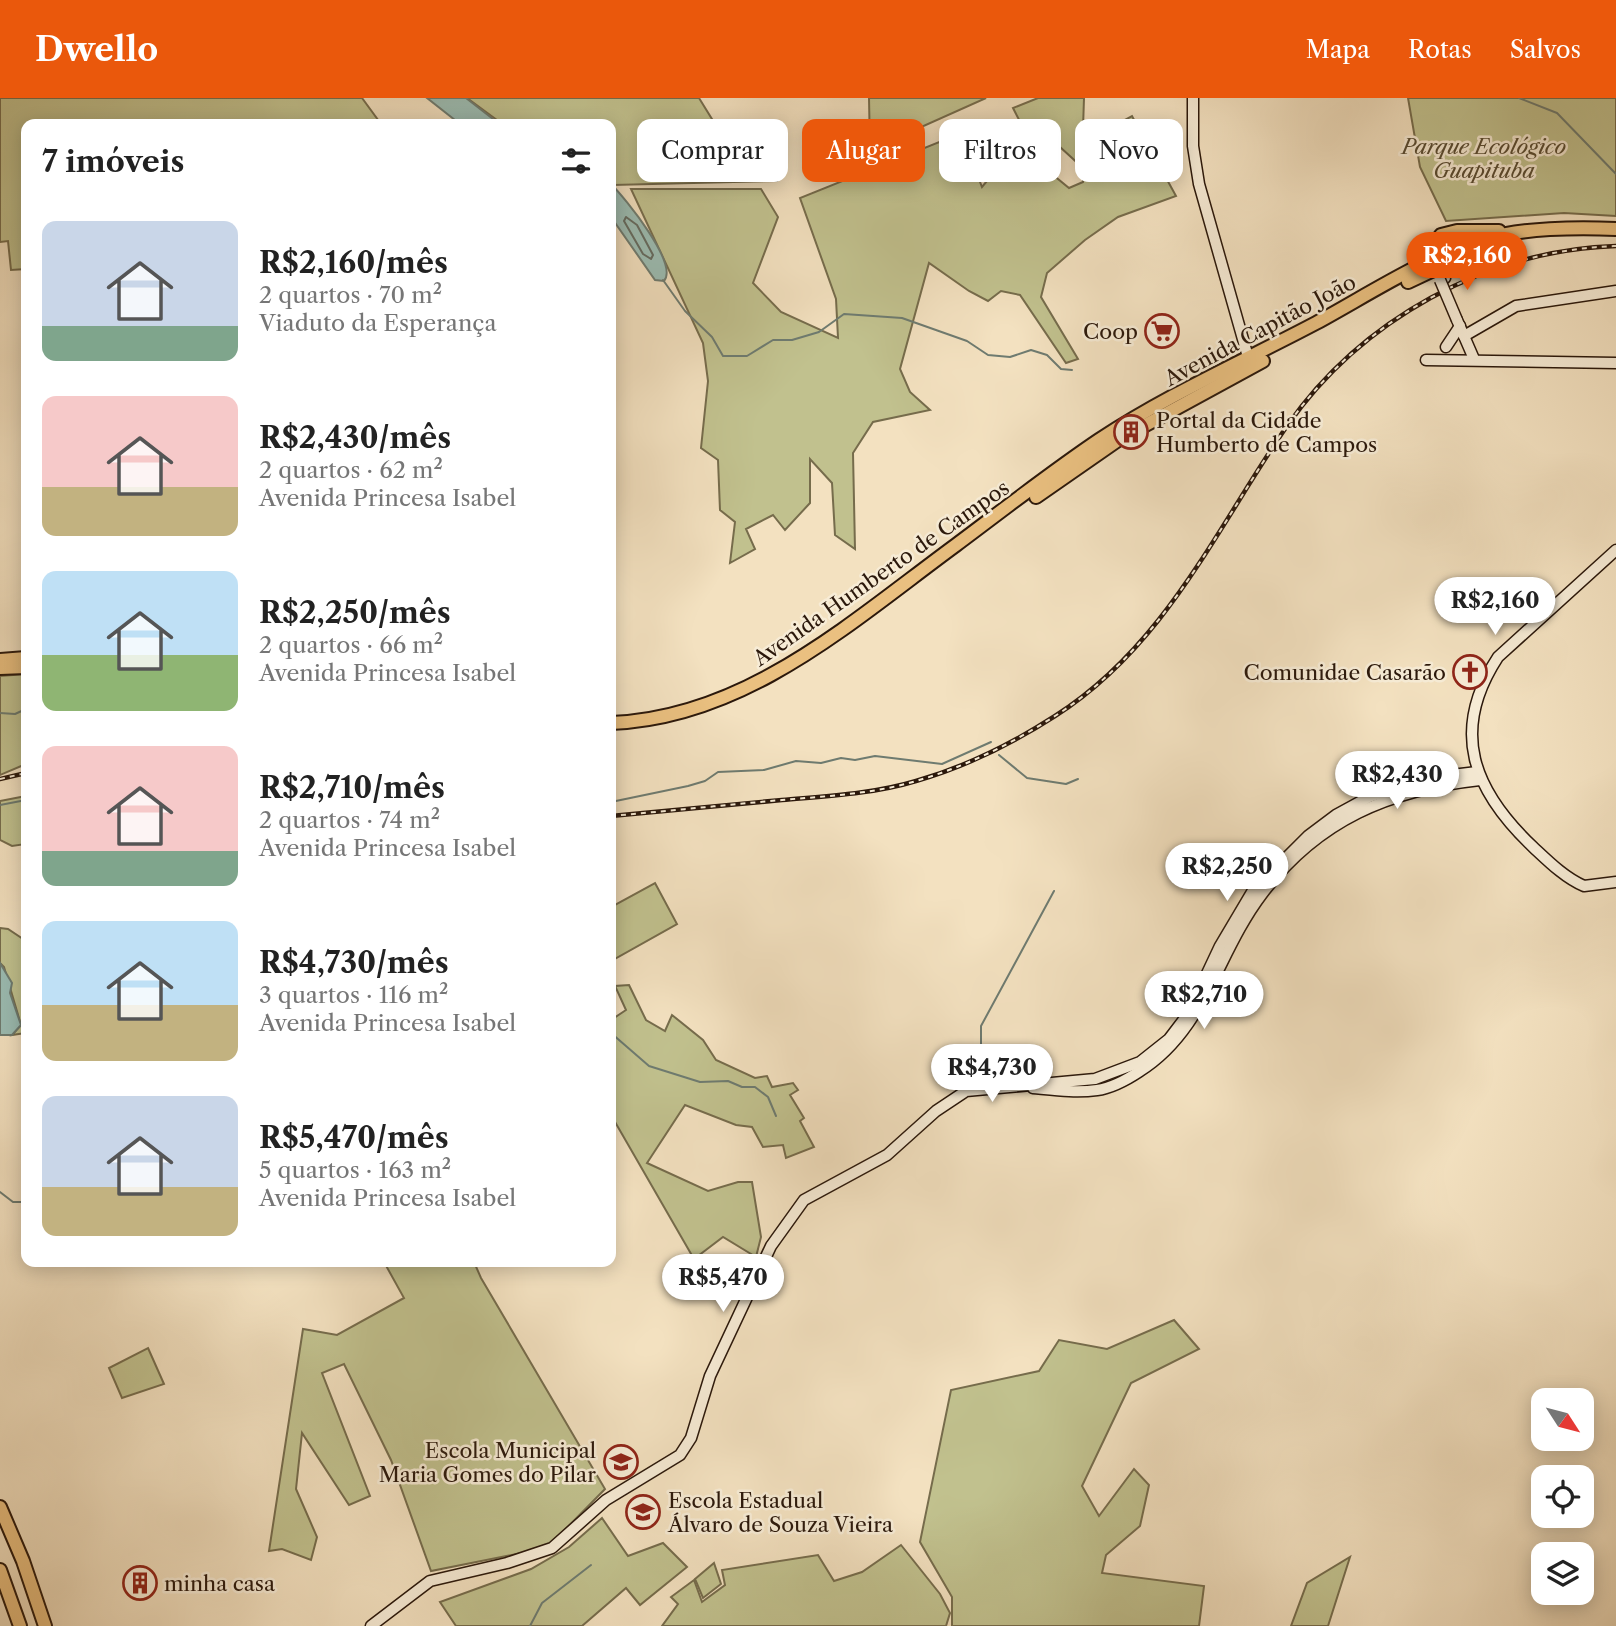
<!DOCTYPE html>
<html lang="pt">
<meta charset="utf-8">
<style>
:root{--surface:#fff;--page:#f2f2f2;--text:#222;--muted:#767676;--accent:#ea580c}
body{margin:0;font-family:"Libre Caslon Text",serif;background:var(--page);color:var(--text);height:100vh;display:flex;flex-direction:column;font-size:26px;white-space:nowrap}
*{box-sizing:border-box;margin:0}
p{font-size:23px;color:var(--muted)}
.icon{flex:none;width:38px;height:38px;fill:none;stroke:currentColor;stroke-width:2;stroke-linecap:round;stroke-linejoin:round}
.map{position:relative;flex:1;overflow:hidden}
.side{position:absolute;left:21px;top:21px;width:595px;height:1148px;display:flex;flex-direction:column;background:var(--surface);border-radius:14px;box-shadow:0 4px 18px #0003}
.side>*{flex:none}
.hud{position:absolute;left:637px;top:21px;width:665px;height:63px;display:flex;gap:14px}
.needle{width:46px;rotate:126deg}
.buttons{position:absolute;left:1531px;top:1290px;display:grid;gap:14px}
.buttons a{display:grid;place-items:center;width:63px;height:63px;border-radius:14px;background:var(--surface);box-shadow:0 4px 18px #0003;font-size:35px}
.price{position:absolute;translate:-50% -60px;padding:0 16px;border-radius:24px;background:#fff;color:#222;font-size:23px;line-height:46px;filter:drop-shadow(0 2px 4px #0008)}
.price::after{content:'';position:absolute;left:50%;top:42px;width:21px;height:16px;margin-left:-10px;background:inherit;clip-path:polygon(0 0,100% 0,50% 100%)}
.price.on{background:var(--accent);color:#fff}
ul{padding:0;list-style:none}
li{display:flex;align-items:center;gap:21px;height:175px;padding:0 21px}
li span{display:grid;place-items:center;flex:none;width:196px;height:140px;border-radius:14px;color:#555}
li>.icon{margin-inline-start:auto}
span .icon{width:84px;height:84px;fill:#fffc;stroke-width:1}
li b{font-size:30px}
h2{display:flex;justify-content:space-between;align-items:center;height:84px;padding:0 21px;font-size:30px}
.tag{padding:0 24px;border-radius:14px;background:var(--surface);box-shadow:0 4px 18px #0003;font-size:24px;line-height:63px}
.tag.on{background:var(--accent);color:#fff}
header{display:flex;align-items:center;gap:42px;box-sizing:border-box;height:98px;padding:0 35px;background:var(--accent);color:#fff}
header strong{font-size:33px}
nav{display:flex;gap:38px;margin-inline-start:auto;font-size:24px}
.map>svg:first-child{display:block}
.green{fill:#c1c18e;stroke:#766c4c;stroke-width:2}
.water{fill:#9bbdb4;stroke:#6e7b70;stroke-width:2}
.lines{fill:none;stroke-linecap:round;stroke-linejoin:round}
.shore{stroke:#636a60;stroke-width:2}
.stream{stroke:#6e7b70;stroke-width:2}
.secondary-casing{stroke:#2b180b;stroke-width:13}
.highway-casing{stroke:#2b180b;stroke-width:16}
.secondary{stroke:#f7ecd6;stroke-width:10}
.highway{stroke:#eac080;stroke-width:12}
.rail-casing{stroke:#2b180b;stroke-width:4.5}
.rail{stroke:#f7ecd6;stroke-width:2;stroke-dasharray:5;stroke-linecap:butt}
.secondary-bridge-casing{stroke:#2b180b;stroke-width:13;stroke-linecap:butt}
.secondary-bridge{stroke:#f7ecd6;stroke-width:10}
.labels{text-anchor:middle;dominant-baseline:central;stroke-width:5;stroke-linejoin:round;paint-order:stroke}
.park-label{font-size:21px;font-style:italic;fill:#584b32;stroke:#f7ecd6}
.street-label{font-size:21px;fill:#2b180b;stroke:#f7ecd6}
.poi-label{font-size:21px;fill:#2b180b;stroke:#f7ecd6;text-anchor:end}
</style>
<header>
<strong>Dwello</strong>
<nav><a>Mapa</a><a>Rotas</a><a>Salvos</a></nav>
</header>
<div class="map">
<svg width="1616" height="1528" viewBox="0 0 1616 1528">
<rect width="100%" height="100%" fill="#f3e1c0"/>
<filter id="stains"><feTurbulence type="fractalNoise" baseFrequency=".00286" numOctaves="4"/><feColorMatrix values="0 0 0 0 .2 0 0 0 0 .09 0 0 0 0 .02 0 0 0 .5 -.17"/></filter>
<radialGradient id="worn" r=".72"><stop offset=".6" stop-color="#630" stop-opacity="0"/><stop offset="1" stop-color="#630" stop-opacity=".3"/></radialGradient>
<!-- green -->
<g class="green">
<polygon points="0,0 362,0 381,26 26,26 26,171 11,172 8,143 0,144"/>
<polygon points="467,0 699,0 720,34 776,83 613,87 611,26 527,26 521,22 501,25"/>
<polygon points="869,0 986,0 870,52"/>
<polygon points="1038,0 1084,0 1083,31 1095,38 1132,18 1176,98 1118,119 1085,142 1047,175 1041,199 1078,261 1066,265 1020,197 1001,193 988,203 969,193 929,165 900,271 910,294 930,312 873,324 853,355 855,451 835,437 832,385 810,361 810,405 785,432 773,417 746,431 755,451 730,465 735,424 720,412 718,362 701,350 708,283 703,245 631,91 761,91 778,119 753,185 781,214 838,240 836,201 800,100 974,30 970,58 982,89 1001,66 1041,67 1069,90 1083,84 1084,71 1060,49 1032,47 1013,10"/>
<polygon points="1408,0 1616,0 1616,118 1564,115 1446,123 1420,69"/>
<polygon points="26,576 26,666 0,677 0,578"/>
<polygon points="26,698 26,746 12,748 0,742 0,703"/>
<polygon points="655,785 677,826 611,863 611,809"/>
<polygon points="0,830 8,831 26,843 26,935 12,937 21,927 4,869 0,865"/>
<polygon points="629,887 646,922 665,933 672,917 703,942 716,962 755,980 767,978 772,989 793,985 798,992 790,997 804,1020 800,1023 814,1049 786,1060 783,1047 763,1049 752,1029 736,1027 685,1007 647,1065 708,1093 738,1084 752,1084 761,1139 756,1159 723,1139 694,1161 611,1017 611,922 626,912 615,888"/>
<polygon points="384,1164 474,1164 481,1180 605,1391 547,1450 431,1473 391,1362 344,1266 322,1275 370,1398 349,1407 302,1335 296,1391 317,1439 311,1462 282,1451 269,1453 303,1231 337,1237 404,1200"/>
<polygon points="1174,1222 1199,1251 1131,1285 1082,1388 1099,1418 1134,1371 1149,1387 1140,1428 1106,1457 1102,1475 1204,1488 1199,1528 952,1528 952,1499 920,1444 951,1292 1039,1273 1059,1242 1107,1251"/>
<polygon points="148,1250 164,1286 122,1300 109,1270"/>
<polygon points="602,1420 628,1458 663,1445 687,1469 640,1507 626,1490 582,1528 456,1528 440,1504 531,1471 569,1449"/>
<polygon points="901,1447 940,1496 950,1515 946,1528 662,1528 678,1506 671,1499 694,1482 702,1504 725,1487 722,1472 818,1457 834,1483 862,1474"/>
<polygon points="1350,1459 1328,1528 1291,1528 1307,1485"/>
<polygon points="714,1465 721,1486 703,1500 695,1481"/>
</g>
<!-- water -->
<g class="water">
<polygon points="427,0 466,0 493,21 490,26 460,26"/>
<path d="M611,86C625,100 679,166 664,183L655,182L611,119Z"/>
<polygon points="0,865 12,885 10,895 21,927 12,937 0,937"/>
</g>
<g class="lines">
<!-- shore -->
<polygon class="shore" points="626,119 637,127 653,157 651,161 643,156 624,123"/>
<!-- stream -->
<g class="stream">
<polyline points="1519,0 1557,15 1616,76"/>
<polyline points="663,182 685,213 712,239 723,258 747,258 773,242 792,242 819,234 844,216 902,220 967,243 988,257 1010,259 1031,252 1047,257 1061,271 1072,272"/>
<polyline points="0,615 15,616 26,611"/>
<polyline points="999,657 1027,680 1066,686 1078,681"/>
<polyline points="611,704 688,688 705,683 718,674 764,672 796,663 821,665 841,660 855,662 875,658 942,666 991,644"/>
<polyline points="0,707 26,702"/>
<polyline points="611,935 649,968 700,984 728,983 742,989 755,989 768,999 776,1018"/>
<polyline points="981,975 981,928 1054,793"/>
<polyline points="0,1094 13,1104 26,1104"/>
<polyline points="530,1528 542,1505 591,1467"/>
</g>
<!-- secondary casing -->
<g class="secondary-casing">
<g id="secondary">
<polyline points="1193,0 1193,48 1199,86 1250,266"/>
<polyline points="1436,164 1445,180"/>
<polyline points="1457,222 1474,261"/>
<polyline points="1464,238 1516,208 1616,193"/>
<polyline points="1446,249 1460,228"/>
<polyline points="1426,262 1616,265"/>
<path d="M1616,452L1498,559C1449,634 1474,693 1533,749C1548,763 1565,780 1584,788L1616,784"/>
<path d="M1033,990C1054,992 1076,995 1097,992C1112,990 1128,981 1140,973C1205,932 1217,855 1262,796C1318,722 1389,692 1480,682"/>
<polyline points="371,1528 430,1483 507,1465 552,1450 606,1402 680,1357 691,1340 710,1278 771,1148 804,1102 887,1057 936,1013 966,993 1095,981 1140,964 1169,941 1188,916 1220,848 1252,794 1308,738 1336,717 1369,699 1427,680 1477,674"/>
</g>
</g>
<!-- highway casing -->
<g class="highway-casing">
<g id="highway">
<polyline points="1434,160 1432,149 1441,137 1457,133 1499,133"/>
<polyline points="1408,184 1461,159 1511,142"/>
<polyline points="1036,399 1118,342 1263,263"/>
<polyline points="0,562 26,560"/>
<polyline points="0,570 26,569"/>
<path d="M611,625C746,620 851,524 956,447C1003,412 1050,375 1099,342C1167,297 1244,263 1316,225C1371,195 1425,159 1485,141C1522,130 1577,129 1616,131"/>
<polyline points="0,1409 23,1463 45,1528"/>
<polyline points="0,1472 20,1528"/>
</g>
</g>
<!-- secondary -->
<use href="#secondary" class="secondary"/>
<!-- highway -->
<use href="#highway" class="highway"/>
<!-- rail casing -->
<g class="rail-casing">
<g id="rail">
<polyline points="0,681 26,675"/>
<path d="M611,718C668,713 725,707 782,702C827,698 873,696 916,683C965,669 1013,645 1055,618C1165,548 1216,431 1287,328C1361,222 1487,152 1616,148"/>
</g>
</g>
<!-- rail -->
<use href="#rail" class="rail"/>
<!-- secondary-bridge casing -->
<g class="secondary-bridge-casing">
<polyline id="secondary-bridge" points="1440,182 1457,222"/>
</g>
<!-- secondary-bridge -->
<use href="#secondary-bridge" class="secondary-bridge"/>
</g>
<!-- icons -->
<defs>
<g id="supermarket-ring" transform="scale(1.75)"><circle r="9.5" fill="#f7ecd6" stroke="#8f2418" stroke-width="1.5"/><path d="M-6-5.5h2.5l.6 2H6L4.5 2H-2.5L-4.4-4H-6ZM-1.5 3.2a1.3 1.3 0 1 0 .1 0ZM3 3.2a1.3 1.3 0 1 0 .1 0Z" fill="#8f2418"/></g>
<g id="building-ring" transform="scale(1.75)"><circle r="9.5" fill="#f7ecd6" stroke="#8f2418" stroke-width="1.5"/><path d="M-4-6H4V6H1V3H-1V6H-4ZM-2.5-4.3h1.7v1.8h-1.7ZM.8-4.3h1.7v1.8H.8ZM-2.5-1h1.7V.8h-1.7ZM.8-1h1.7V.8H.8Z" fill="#8f2418"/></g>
<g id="church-ring" transform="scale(1.75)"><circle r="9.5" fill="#f7ecd6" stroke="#8f2418" stroke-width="1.5"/><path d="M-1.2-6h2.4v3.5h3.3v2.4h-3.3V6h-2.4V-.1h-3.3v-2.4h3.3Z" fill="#8f2418"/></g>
<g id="school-ring" transform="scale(1.75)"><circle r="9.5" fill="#f7ecd6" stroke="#8f2418" stroke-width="1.5"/><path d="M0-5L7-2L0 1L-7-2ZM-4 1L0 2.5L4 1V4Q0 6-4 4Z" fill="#8f2418"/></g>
</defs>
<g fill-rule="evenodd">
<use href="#supermarket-ring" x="1162" y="233"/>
<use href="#building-ring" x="1131" y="334"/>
<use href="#church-ring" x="1470" y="574"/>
<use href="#school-ring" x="621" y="1364"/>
<use href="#school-ring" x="643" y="1414"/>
<use href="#building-ring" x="140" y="1485"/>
</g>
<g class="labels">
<!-- park labels -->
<g class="park-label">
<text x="1484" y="48">Parque Ecológico<tspan x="1484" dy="24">Guapituba</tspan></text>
</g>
<!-- street labels -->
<g class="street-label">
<text transform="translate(1260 232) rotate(-28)">Avenida Capitão João</text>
<text transform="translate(881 475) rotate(-35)">Avenida Humberto de Campos</text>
</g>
<!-- poi labels -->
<g class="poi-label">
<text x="1138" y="233">Coop</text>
<text x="1156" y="322" text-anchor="start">Portal da Cidade<tspan x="1156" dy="24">Humberto de Campos</tspan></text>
<text x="1446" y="574">Comunidae Casarão</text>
<text x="596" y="1352">Escola Municipal<tspan x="596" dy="24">Maria Gomes do Pilar</tspan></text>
<text x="668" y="1402" text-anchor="start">Escola Estadual<tspan x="668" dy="24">Álvaro de Souza Vieira</tspan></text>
<text x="164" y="1485" text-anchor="start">minha casa</text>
</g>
</g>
<rect width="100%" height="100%" filter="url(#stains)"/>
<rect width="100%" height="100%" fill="url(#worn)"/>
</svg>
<div class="buttons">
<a><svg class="needle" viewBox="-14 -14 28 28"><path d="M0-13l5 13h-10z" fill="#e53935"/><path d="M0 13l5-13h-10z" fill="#767676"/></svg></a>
<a><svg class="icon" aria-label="locate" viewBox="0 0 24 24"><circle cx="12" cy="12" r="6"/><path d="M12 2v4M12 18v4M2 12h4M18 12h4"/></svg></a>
<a><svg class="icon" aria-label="layers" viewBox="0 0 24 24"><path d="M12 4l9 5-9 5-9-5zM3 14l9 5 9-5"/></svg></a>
</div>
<b class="price on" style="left:1467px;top:194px">R$2,160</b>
<b class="price" style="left:1495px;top:539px">R$2,160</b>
<b class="price" style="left:1397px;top:713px">R$2,430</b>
<b class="price" style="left:1227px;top:805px">R$2,250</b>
<b class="price" style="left:1204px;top:933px">R$2,710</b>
<b class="price" style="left:992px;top:1006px">R$4,730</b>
<b class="price" style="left:723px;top:1216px">R$5,470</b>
<div class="hud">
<a class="tag">Comprar</a>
<a class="tag on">Alugar</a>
<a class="tag">Filtros</a>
<a class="tag">Novo</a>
</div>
<section class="side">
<h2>7 imóveis<svg class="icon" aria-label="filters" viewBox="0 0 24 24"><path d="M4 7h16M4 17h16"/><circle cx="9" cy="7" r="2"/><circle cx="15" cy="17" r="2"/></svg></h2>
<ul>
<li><span style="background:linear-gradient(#c9d6e8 75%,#7fa58c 0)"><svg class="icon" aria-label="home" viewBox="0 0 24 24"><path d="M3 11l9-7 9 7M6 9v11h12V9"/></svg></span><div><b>R$2,160/mês</b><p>2 quartos · 70 m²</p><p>Viaduto da Esperança</p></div></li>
<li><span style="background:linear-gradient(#f6c9c9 65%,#c2b280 0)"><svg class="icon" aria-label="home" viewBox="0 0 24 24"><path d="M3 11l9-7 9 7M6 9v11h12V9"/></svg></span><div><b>R$2,430/mês</b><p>2 quartos · 62 m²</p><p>Avenida Princesa Isabel</p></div></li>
<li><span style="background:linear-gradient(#bfe0f5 60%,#8fb573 0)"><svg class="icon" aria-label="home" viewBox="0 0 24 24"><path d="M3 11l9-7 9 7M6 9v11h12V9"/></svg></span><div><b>R$2,250/mês</b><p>2 quartos · 66 m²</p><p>Avenida Princesa Isabel</p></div></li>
<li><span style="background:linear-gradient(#f6c9c9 75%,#7fa58c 0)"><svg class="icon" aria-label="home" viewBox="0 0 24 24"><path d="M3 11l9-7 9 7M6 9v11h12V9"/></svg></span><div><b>R$2,710/mês</b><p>2 quartos · 74 m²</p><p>Avenida Princesa Isabel</p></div></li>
<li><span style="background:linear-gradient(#bfe0f5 60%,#c2b280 0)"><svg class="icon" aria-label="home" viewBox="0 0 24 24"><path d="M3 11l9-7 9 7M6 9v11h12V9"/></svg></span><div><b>R$4,730/mês</b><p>3 quartos · 116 m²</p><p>Avenida Princesa Isabel</p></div></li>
<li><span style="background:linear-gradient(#c9d6e8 65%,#c2b280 0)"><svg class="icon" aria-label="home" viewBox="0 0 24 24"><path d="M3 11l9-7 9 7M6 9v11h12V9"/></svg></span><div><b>R$5,470/mês</b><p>5 quartos · 163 m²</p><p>Avenida Princesa Isabel</p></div></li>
</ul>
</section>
</div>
